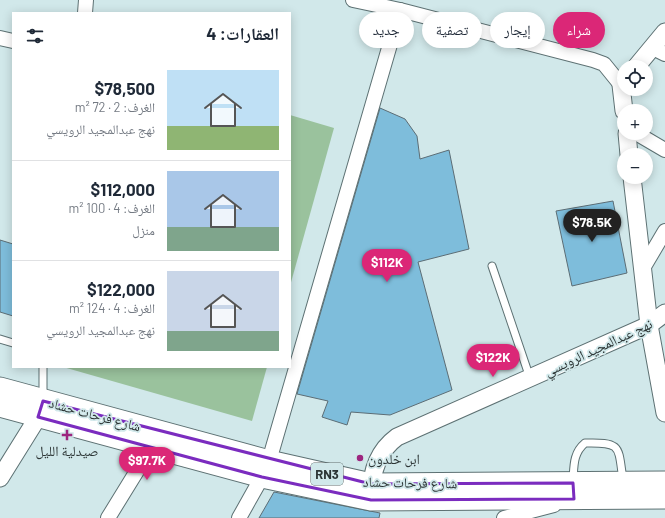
<!DOCTYPE html>
<html lang="ar">
<meta charset="utf-8">
<style>
:root{--surface:#fff;--page:#f6f6f7;--text:#1f2937;--muted:#747a83;--line:#e0e1e3;--accent:#db2777}
body{margin:0;font-family:Barlow,"Noto Naskh Arabic",sans-serif;background:var(--page);color:var(--text);direction:rtl;height:100vh;display:flex;flex-direction:column;font-size:15px;white-space:nowrap}
*{box-sizing:border-box;margin:0}
p{font-size:13px;color:var(--muted)}
.icon{flex:none;width:22px;height:22px;fill:none;stroke:currentColor;stroke-width:2;stroke-linecap:round;stroke-linejoin:round}
.map{position:relative;flex:1;overflow:hidden;direction:ltr}
.details{position:absolute;left:12px;top:12px;width:279px;height:356px;display:flex;flex-direction:column;background:var(--surface);border-radius:0px;box-shadow:0 2px 10px #0003;direction:rtl}
.details>*{flex:none}
.hud{position:absolute;left:303px;top:12px;width:302px;height:36px;direction:rtl;display:flex;gap:8px}
.controls{position:absolute;left:617px;top:60px;display:grid;gap:8px}
.controls a{display:grid;place-items:center;width:36px;height:36px;border-radius:50%;background:var(--surface);box-shadow:0 2px 10px #0003;font-size:20px}
.price{position:absolute;translate:-50% -34px;padding:0 9px;border-radius:14px;background:var(--accent);color:#fff;font-size:13px;line-height:26px;filter:drop-shadow(0 1px 2px #0008)}
.price::after{content:'';position:absolute;left:50%;top:24px;width:12px;height:9px;margin-left:-6px;background:inherit;clip-path:polygon(0 0,100% 0,50% 100%)}
.price.active{background:#222;color:#fff}
ul{padding:0;list-style:none}
li{display:flex;align-items:center;gap:12px;height:100px;padding:0 12px}
li+li{border-top:1px solid var(--line)}
li span{display:grid;place-items:center;flex:none;width:112px;height:80px;border-radius:0px;color:#555}
li>.icon{margin-inline-start:auto}
span .icon{width:48px;height:48px;fill:#fffc;stroke-width:1}
li b{font-size:17px}
h2{display:flex;justify-content:space-between;align-items:center;height:48px;padding:0 12px;font-size:17px}
.pill{padding:0 14px;border-radius:18px;background:var(--surface);box-shadow:0 2px 10px #0003;font-size:14px;line-height:36px}
.pill.active{background:var(--accent);color:#fff}
.map>svg:first-child{display:block}
.green{fill:#9ac29d}
.building{fill:#7ebddb;stroke:#5c6d75}
.lines{fill:none;stroke-linecap:round;stroke-linejoin:round}
.service-casing{stroke:#5d7173;stroke-width:9}
.minor-casing{stroke:#5d7173;stroke-width:16}
.tertiary-casing{stroke:#5d7173;stroke-width:19}
.primary-casing{stroke:#5d7173;stroke-width:23}
.service{stroke:#fff;stroke-width:7}
.minor{stroke:#fff;stroke-width:14}
.tertiary{stroke:#fff;stroke-width:17}
.primary{stroke:#fff;stroke-width:21}
.marked{fill:none;stroke:#7b2cbf;stroke-width:3;stroke-linejoin:round}
.poi-dot{fill:#9d257f;stroke:#d1e8ea;stroke-width:1.5}
.labels{text-anchor:middle;dominant-baseline:central;stroke-width:3.5;stroke-linejoin:round;paint-order:stroke}
.shield{fill:#d1e8ea;stroke:#5e6b6b;stroke-width:1}
.shield-label{font-size:13px;font-weight:bold;fill:#2c3535}
.street-label{font-size:14px;fill:#2c3535;stroke:#d1e8ea}
.poi-label{font-size:14px;fill:#2c3535;stroke:#d1e8ea}
</style>
<div class="map">
<svg width="665" height="518" viewBox="0 0 665 518">
<rect width="100%" height="100%" fill="#d1e8ea"/>
<!-- green -->
<g class="green">
<polygon points="290,115 334,128 290,286"/>
<polygon points="63,367 267,367 252,421"/>
</g>
<!-- building -->
<g class="building">
<polygon points="380,108 405,119 417,136 420,159 449,150 469,249 418,262 452,390 390,415 351,412 347,425 322,417 328,401 297,394"/>
<polygon points="613,201 627,273 572,286 556,211"/>
<polygon points="0,240 13,244 13,316 0,312"/>
<polygon points="274,492 380,513 379,518 259,518"/>
</g>
<g class="lines">
<!-- service casing -->
<g class="service-casing">
<g id="service">
<polyline points="492,266 530,378"/>
<polyline points="0,339 13,343"/>
<polyline points="43,367 43,398"/>
<path d="M573,480C574,466 573,453 585,443C622,442 618,446 623,480"/>
</g>
</g>
<!-- minor casing -->
<g class="minor-casing">
<g id="minor">
<polyline points="353,0 400,10 593,60 604,64 621,85"/>
<polyline points="85,13 86,0"/>
<polyline points="0,38 13,41"/>
<polyline points="653,48 665,54"/>
<polyline points="636,133 665,150"/>
<polyline points="642,270 665,231"/>
<polyline points="108,518 156,440"/>
<polyline points="239,518 262,477 269,461 400,10"/>
<polyline points="504,518 554,505"/>
</g>
</g>
<!-- tertiary casing -->
<g class="tertiary-casing">
<g id="tertiary">
<polyline points="636,67 665,32"/>
<polyline points="624,81 621,85 624,111"/>
<polyline points="627,133 629,155"/>
<polyline points="632,177 649,325 665,413"/>
<polyline points="0,478 38,417 42,406"/>
<path d="M371,496C371,473 378,451 397,437L649,325L665,313"/>
</g>
</g>
<!-- primary casing -->
<g class="primary-casing">
<g id="primary">
<polyline points="0,388 269,461 371,484 665,482"/>
<polyline points="0,406 262,477 371,500 665,498"/>
</g>
</g>
<!-- service -->
<use href="#service" class="service"/>
<!-- minor -->
<use href="#minor" class="minor"/>
<!-- tertiary -->
<use href="#tertiary" class="tertiary"/>
<!-- primary -->
<use href="#primary" class="primary"/>
</g>
<!-- marked area -->
<path class="marked" d="M43,401L371,484L573,483L574,499L371,500L262,477L38,417Z"/>
<!-- markers -->
<g class="poi-dot">
<path d="M65 429h4v4h4v4h-4v4h-4v-4h-4v-4h4z"/>
<circle cx="360" cy="458" r="4"/>
</g>
<g class="labels">
<!-- shield labels -->
<rect class="shield" x="311" y="463" width="32" height="22" rx="3"/>
<g class="shield-label">
<text x="327" y="474">RN3</text>
</g>
<!-- street labels -->
<g class="street-label">
<text transform="translate(598 347) rotate(-25)">نهج عبدالمجيد الرويسي</text>
<text transform="translate(95 414) rotate(15)">شارع فرحات حشاد</text>
<text transform="translate(410 482) rotate(1)">شارع فرحات حشاد</text>
</g>
<!-- poi labels -->
<g class="poi-label">
<text x="67" y="450">صيدلية الليل</text>
<text x="368" y="458" text-anchor="start">ابن خلدون</text>
</g>
</g>
</svg>
<div class="controls">
<a><svg class="icon" aria-label="locate" viewBox="0 0 24 24"><circle cx="12" cy="12" r="6"/><path d="M12 2v4M12 18v4M2 12h4M18 12h4"/></svg></a>
<a>+</a>
<a>−</a>
</div>
<b class="price active" style="left:592px;top:243px">$78.5K</b>
<b class="price" style="left:387px;top:283px">$112K</b>
<b class="price" style="left:493px;top:378px">$122K</b>
<b class="price" style="left:147px;top:481px">$97.7K</b>
<div class="hud">
<a class="pill active">شراء</a>
<a class="pill">إيجار</a>
<a class="pill">تصفية</a>
<a class="pill">جديد</a>
</div>
<section class="details">
<h2>العقارات: 4<svg class="icon" aria-label="filters" viewBox="0 0 24 24"><path d="M4 7h16M4 17h16"/><circle cx="9" cy="7" r="2"/><circle cx="15" cy="17" r="2"/></svg></h2>
<ul>
<li><span style="background:linear-gradient(#bfe0f5 70%,#8fb573 0)"><svg class="icon" aria-label="home" viewBox="0 0 24 24"><path d="M3 11l9-7 9 7M6 9v11h12V9"/></svg></span><div><b>$78,500</b><p>الغرف: 2 · 72 m²</p><p>نهج عبدالمجيد الرويسي</p></div></li>
<li><span style="background:linear-gradient(#a9c7e8 70%,#7fa58c 0)"><svg class="icon" aria-label="home" viewBox="0 0 24 24"><path d="M3 11l9-7 9 7M6 9v11h12V9"/></svg></span><div><b>$112,000</b><p>الغرف: 4 · 100 m²</p><p>منزل</p></div></li>
<li><span style="background:linear-gradient(#c9d6e8 75%,#7fa58c 0)"><svg class="icon" aria-label="home" viewBox="0 0 24 24"><path d="M3 11l9-7 9 7M6 9v11h12V9"/></svg></span><div><b>$122,000</b><p>الغرف: 4 · 124 m²</p><p>نهج عبدالمجيد الرويسي</p></div></li>
</ul>
</section>
</div>
